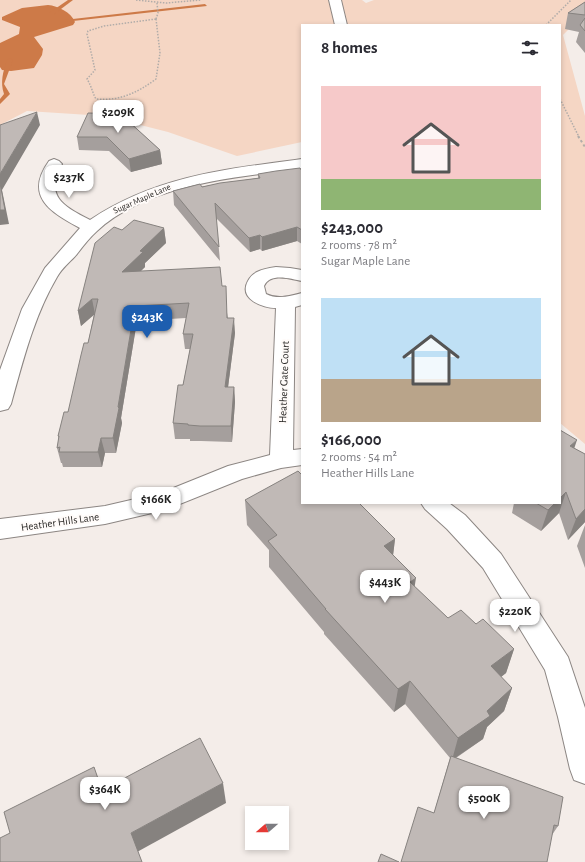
<!DOCTYPE html>
<meta charset="utf-8">
<style>
:root{--surface:#fff;--page:#f7f7f7;--text:#2b2b33;--muted:#7c7c81;--accent:#1d5eaf}
body{margin:0;font-family:"Alegreya Sans",sans-serif;background:var(--page);color:var(--text);height:100vh;display:flex;flex-direction:column;font-size:15px;white-space:nowrap}
*{box-sizing:border-box;margin:0}
p{font-size:13px;color:var(--muted)}
.icon{flex:none;width:22px;height:22px;fill:none;stroke:currentColor;stroke-width:2;stroke-linecap:round;stroke-linejoin:round}
.map{position:relative;flex:1;overflow:hidden}
.panel{position:absolute;left:301px;top:24px;width:260px;height:480px;display:flex;flex-direction:column;background:var(--surface);border-radius:0px;box-shadow:0 2px 6px #0003}
.panel>*{flex:none}
.needle{width:26px;rotate:250deg}
.controls{position:absolute;left:245px;top:806px;display:grid;gap:8px}
.controls a{display:grid;place-items:center;width:44px;height:44px;border-radius:0px;background:var(--surface);box-shadow:0 2px 6px #0003;font-size:20px}
.price{position:absolute;translate:-50% -34px;padding:0 9px;border-radius:8px;background:#fff;color:#222;font-size:13px;line-height:26px;filter:drop-shadow(0 1px 2px #0008)}
.price::after{content:'';position:absolute;left:50%;top:24px;width:12px;height:9px;margin-left:-6px;background:inherit;clip-path:polygon(0 0,100% 0,50% 100%)}
.price.selected{background:var(--accent);color:#fff}
ul{padding:0;list-style:none}
li{display:grid;align-content:center;gap:8px;height:212px;padding:0 20px}
li span{display:grid;place-items:center;height:124px;border-radius:0px;color:#555}
li>.icon{margin-inline-start:auto}
span .icon{width:72px;height:72px;fill:#fffc;stroke-width:1}
li b{font-size:17px}
h2{display:flex;justify-content:space-between;align-items:center;height:48px;padding:0 20px;font-size:17px}
.map>svg:first-child{display:block}
.green{fill:#f5d6c4}
.water{fill:#cd7a48}
.lines{fill:none;stroke-linecap:round;stroke-linejoin:round}
.stream{fill:#cd7a48;fill-rule:evenodd}
.minor-casing{stroke:#8c8683;stroke-width:2}
.path-far1{stroke:#b1aca9;stroke-width:1.5;stroke-dasharray:1.5 1.5;stroke-linecap:butt}
.path{stroke:#b1aca9;stroke-width:2;stroke-dasharray:2.5 2.5;stroke-linecap:butt}
.minor{fill:#fff;fill-rule:evenodd}
.wall{fill:#a59f9d}
.shaded-wall{fill:#86827f}
.building{fill:#c0b9b6;stroke:#86827f}
.labels{text-anchor:middle;dominant-baseline:central;stroke-width:4;stroke-linejoin:round;paint-order:stroke}
.far-street-label{font-size:9px;fill:#292725;stroke:#fffbf9}
.street-label{font-size:11px;fill:#292725;stroke:#fffbf9}
</style>
<div class="map">
<svg width="585" height="862" viewBox="0 0 585 862">
<rect width="100%" height="100%" fill="#f4ede9"/>
<!-- green -->
<polygon class="green" points="0,0 362,0 366,3 374,0 585,0 585,13 563,35 585,116 585,444 560,423 560,25 302,25 302,142 237,156 168,132 105,116 27,111 0,125"/>
<!-- water -->
<path class="water" d="M48,5C58,6 71,12 75,22L73,25L34,37L43,49L42,55L34,68L11,71L2,70L0,67V43L19,34L20,27L2,20V17L22,8Z"/>
<g class="lines">
<!-- stream -->
<g class="stream">
<polygon points="68,0 73,0 53,15 49,15 49,13"/>
<polygon points="205,4 207,6 64,22 62,21 64,20"/>
<path d="M10,58L13,60L4,84L10,94L0,104V99L4,94C0,82 3,72 7,60Z"/>
</g>
<!-- minor casing -->
<g class="minor-casing">
<g id="minor">
<polygon points="329,0 341,0 347,25 335,25"/>
<path d="M54,159L59,161L62,164C44,196 63,206 90,220C156,176 226,169 302,159V169C236,177 148,184 97,231C89,238 83,246 77,254C71,261 62,268 57,277C34,316 23,361 11,404L8,409L0,411V370L22,309L45,268L80,228C50,212 24,196 49,161Z"/>
<path d="M276,267L290,268L302,270V281C291,279 270,272 264,286L266,294C278,300 290,296 302,293V305L295,307L293,450L302,449V465L281,468L242,479L165,510L105,524L0,539V519L105,506L161,493L228,466L270,455L276,308C263,308 238,299 248,281C250,277 253,274 257,272C263,269 269,268 276,267Z"/>
<polygon points="421,503 449,503 465,515 501,554 568,657 585,708 585,784 574,780 570,769 558,717 545,670 483,568 447,529 425,509"/>
</g>
</g>
<!-- path-far1 -->
<g class="path-far1">
<polyline points="136,0 166,3 201,0"/>
<path d="M156,19L160,53L156,79C137,93 120,101 96,99C92,92 92,87 87,79L95,70L87,34L88,31L104,26Z"/>
<polyline points="156,19 158,13 157,3"/>
<polyline points="546,25 571,0"/>
<polyline points="560,99 579,137"/>
</g>
<!-- path -->
<polyline class="path" points="578,136 585,147"/>
<!-- minor -->
<use href="#minor" class="minor"/>
</g>
<!-- wall -->
<g class="wall">
<polygon points="585,2 585,53 576,42 579,32 565,29 568,13"/>
<polygon points="126,114 127,120 160,150 162,164 131,172 109,151 79,150 77,137"/>
<polygon points="302,171 302,244 297,241 262,251 260,249 250,252 216,218 220,261 174,205 173,191 258,178 258,174"/>
<polygon points="164,228 166,243 145,263 145,267 141,271 222,286 228,318 235,333 228,387 234,387 235,402 232,442 201,441 190,441 190,439 175,439 173,423 183,385 190,349 185,349 183,334 186,318 137,321 121,418 122,423 116,453 105,453 102,467 63,467 62,463 61,463 57,448 59,440 58,436 68,412 88,343 94,314 81,326 78,311 122,230"/>
<polygon points="574,448 585,454 585,522 568,540 559,513 541,531 512,513 514,503 560,503"/>
<polygon points="245,500 302,503 395,539 393,555 415,587 448,618 476,624 514,649 506,673 501,677 512,688 504,711 487,727 483,739 456,758 558,826 552,835 434,813 450,758 405,704 394,712 324,634 324,632 269,567 269,550 247,525"/>
<polygon points="585,525 585,568 577,546"/>
</g>
<!-- shaded-wall -->
<g class="shaded-wall">
<polygon points="37,112 40,125 2,190 9,224 0,225 0,174"/>
<polygon points="126,114 128,127 124,120"/>
<polygon points="160,150 162,164 131,172 129,159"/>
<polygon points="297,227 297,241 262,251 262,237"/>
<polygon points="164,228 166,243 145,263 145,267 124,287 122,272 140,251"/>
<polygon points="260,235 260,249 250,252 249,238"/>
<polygon points="92,299 95,314 81,326 78,311"/>
<polygon points="135,306 137,321 121,418 122,423 116,453 113,438"/>
<polygon points="234,318 235,333 226,403 225,387"/>
<polygon points="234,387 235,402 232,442 231,426"/>
<polygon points="101,438 105,453 102,467 98,452"/>
<polygon points="577,440 570,461 570,446"/>
<polygon points="566,492 559,513 541,531 548,510 555,503 560,503 560,498"/>
<polygon points="585,509 585,522 568,540 576,519"/>
<polygon points="395,539 392,564 384,546"/>
<polygon points="416,578 412,603 410,582"/>
<polygon points="514,649 506,673 484,690 491,666"/>
<polygon points="410,681 405,704 394,712 398,689"/>
<polygon points="512,688 504,711 487,727 483,739 452,760 458,738"/>
<polygon points="223,783 226,803 137,852 131,833"/>
</g>
<!-- building -->
<g class="building">
<polygon points="585,2 585,15 568,13"/>
<polygon points="585,18 585,31 580,25"/>
<polygon points="37,112 0,174 0,125"/>
<polygon points="88,113 126,114 124,120 127,120 160,150 129,159 107,137 77,137"/>
<polygon points="300,168 302,171 302,230 297,227 262,237 260,235 249,238 215,203 219,247 173,191 200,184 202,187 220,183 260,178 258,174 276,171"/>
<polygon points="0,183 5,210 0,210"/>
<polygon points="134,220 164,228 140,251 143,252 122,272 220,267 222,286 226,286 227,318 234,318 225,387 234,387 231,426 200,426 188,425 188,424 173,423 178,385 183,385 193,334 183,334 189,303 135,306 118,407 119,408 113,438 101,438 98,452 59,452 60,447 57,448 59,436 58,436 64,412 68,412 81,355 84,343 88,343 98,299 92,299 78,311 95,243 114,227 122,230"/>
<polygon points="560,430 577,440 570,446 585,454 585,509 576,519 566,492 560,498"/>
<polygon points="298,471 302,475 302,503 359,503 395,539 384,546 416,578 410,582 448,618 461,610 476,624 483,619 514,649 491,666 512,688 487,711 490,716 458,738 410,681 398,689 325,609 326,609 268,541 277,535 245,500"/>
<polygon points="536,503 555,503 548,510"/>
<polygon points="200,738 223,783 131,833 142,862 0,862 0,838 10,833 4,812 94,767 102,790"/>
<polygon points="451,756 563,797 558,826 554,825 547,862 401,862 418,807 434,813"/>
<polygon points="381,854 399,862 378,862"/>
</g>
<g class="labels">
<!-- far-street labels -->
<g class="far-street-label">
<text transform="translate(142 199) rotate(-24)">Sugar Maple Lane</text>
</g>
<!-- street labels -->
<g class="street-label">
<text transform="translate(284 382) rotate(-88)">Heather Gate Court</text>
<text transform="translate(60 522) rotate(-8)">Heather Hills Lane</text>
</g>
</g>
</svg>
<div class="controls">
<a><svg class="needle" viewBox="-14 -14 28 28"><path d="M0-13l5 13h-10z" fill="#e53935"/><path d="M0 13l5-13h-10z" fill="#7c7c81"/></svg></a>
</div>
<b class="price" style="left:118px;top:134px">$209K</b>
<b class="price" style="left:69px;top:199px">$237K</b>
<b class="price selected" style="left:147px;top:339px">$243K</b>
<b class="price" style="left:156px;top:521px">$166K</b>
<b class="price" style="left:385px;top:604px">$443K</b>
<b class="price" style="left:515px;top:633px">$220K</b>
<b class="price" style="left:105px;top:811px">$364K</b>
<b class="price" style="left:484px;top:820px">$500K</b>
<section class="panel">
<h2>8 homes<svg class="icon" aria-label="filters" viewBox="0 0 24 24"><path d="M4 7h16M4 17h16"/><circle cx="9" cy="7" r="2"/><circle cx="15" cy="17" r="2"/></svg></h2>
<ul>
<li><span style="background:linear-gradient(#f6c9c9 75%,#8fb573 0)"><svg class="icon" aria-label="home" viewBox="0 0 24 24"><path d="M3 11l9-7 9 7M6 9v11h12V9"/></svg></span><div><b>$243,000</b><p>2 rooms · 78 m²</p><p>Sugar Maple Lane</p></div></li>
<li><span style="background:linear-gradient(#bfe0f5 65%,#b9a48a 0)"><svg class="icon" aria-label="home" viewBox="0 0 24 24"><path d="M3 11l9-7 9 7M6 9v11h12V9"/></svg></span><div><b>$166,000</b><p>2 rooms · 54 m²</p><p>Heather Hills Lane</p></div></li>
</ul>
</section>
</div>
